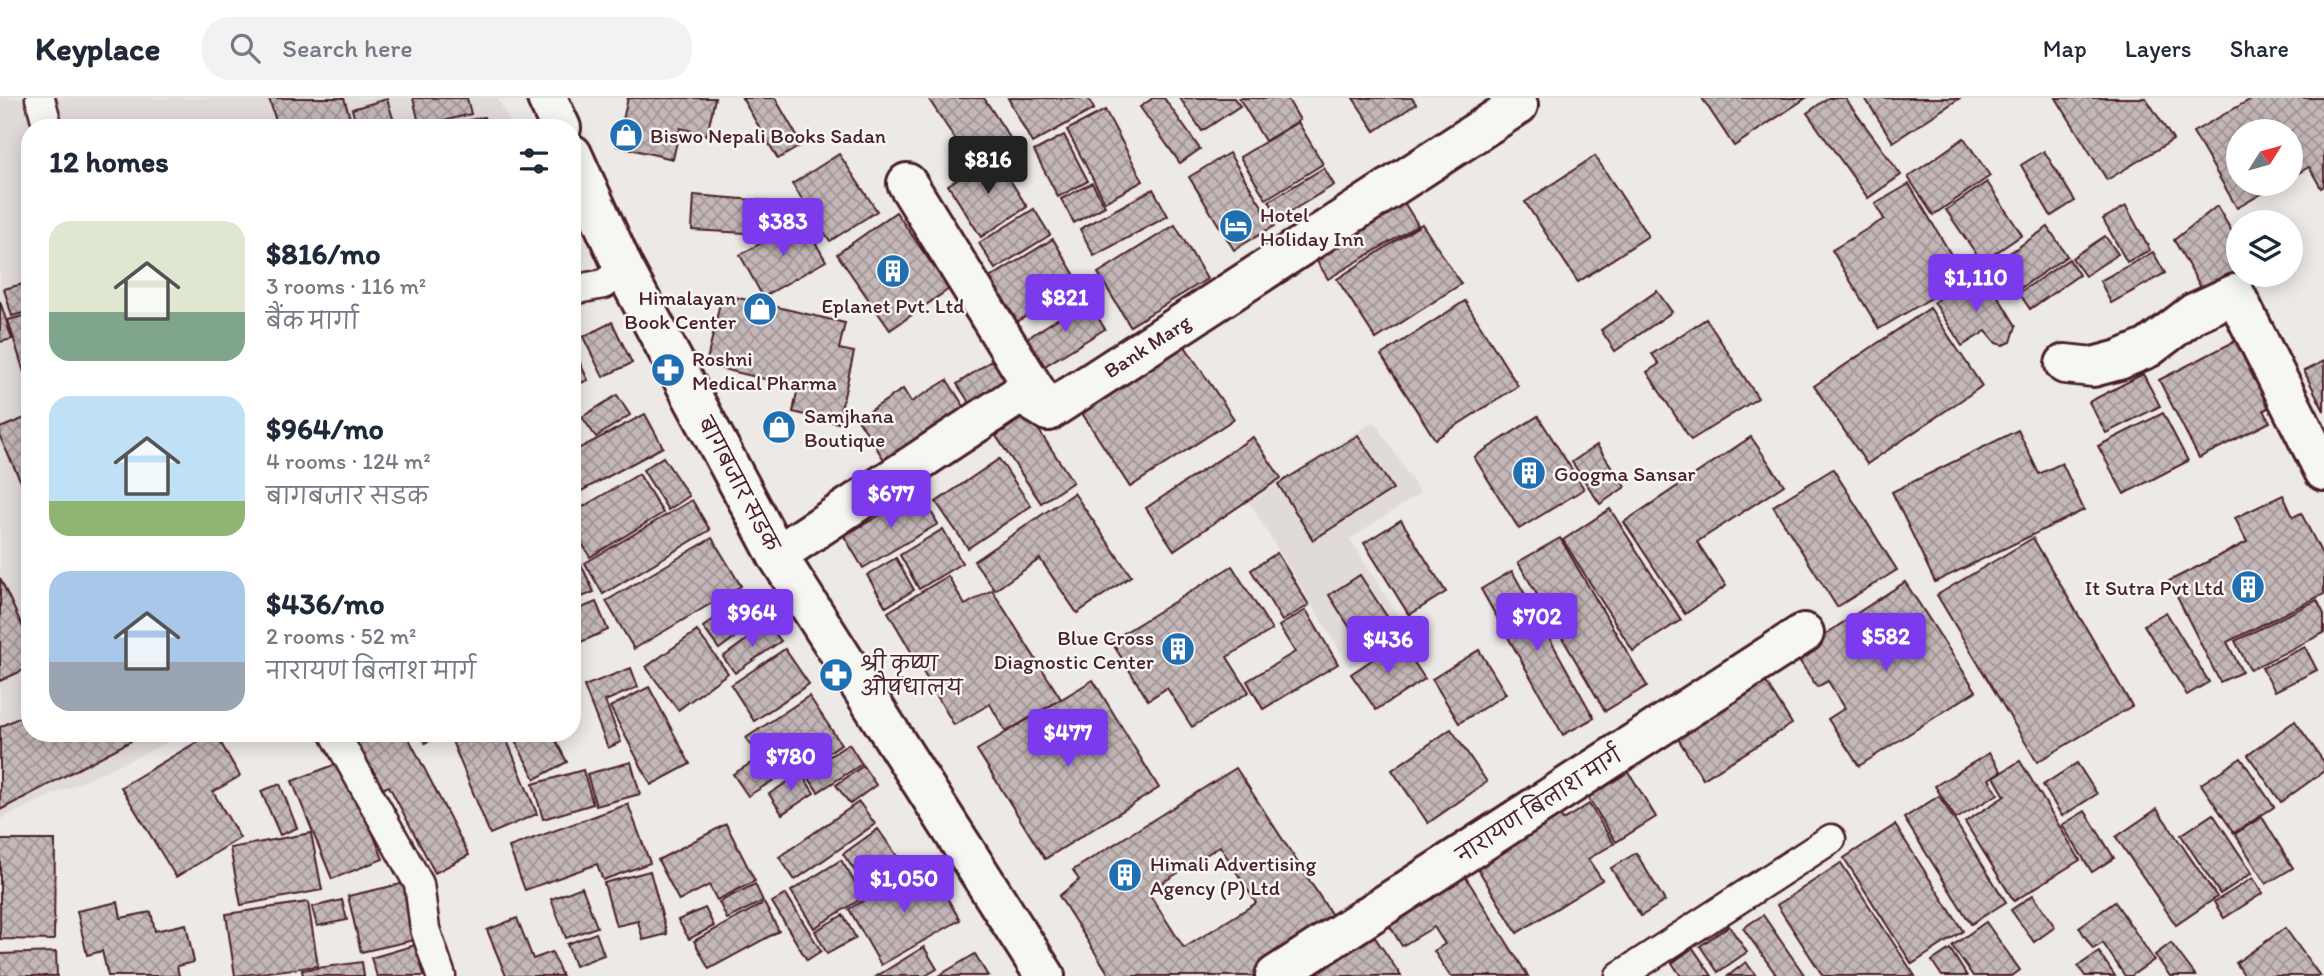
<!DOCTYPE html>
<meta charset="utf-8">
<style>
:root{--surface:#fff;--page:#f2f2f3;--text:#1f2937;--muted:#747a83;--line:#e0e1e3;--accent:#7c3aed}
body{margin:0;font-family:Itim,"Playpen Sans Deva",sans-serif;background:var(--page);color:var(--text);height:100vh;display:flex;flex-direction:column;font-size:26px;white-space:nowrap}
*{box-sizing:border-box;margin:0}
p{font-size:23px;color:var(--muted)}
.icon{flex:none;width:38px;height:38px;fill:none;stroke:currentColor;stroke-width:2;stroke-linecap:round;stroke-linejoin:round}
.map{position:relative;flex:1;overflow:hidden}
.panel{position:absolute;left:21px;top:21px;width:560px;height:623px;display:flex;flex-direction:column;background:var(--surface);border-radius:28px;box-shadow:0 4px 18px #0003}
.panel>*{flex:none}
.needle{width:46px;rotate:53deg}
.controls{position:absolute;left:2226px;top:21px;display:grid;gap:14px}
.controls a{display:grid;place-items:center;width:77px;height:77px;border-radius:50%;background:var(--surface);box-shadow:0 4px 18px #0003;font-size:35px}
.price{position:absolute;translate:-50% -60px;padding:0 16px;border-radius:7px;background:var(--accent);color:#fff;font-size:23px;line-height:46px;filter:drop-shadow(0 2px 4px #0008)}
.price::after{content:'';position:absolute;left:50%;top:42px;width:21px;height:16px;margin-left:-10px;background:inherit;clip-path:polygon(0 0,100% 0,50% 100%)}
.price.selected{background:#222;color:#fff}
ul{padding:0;list-style:none}
li{display:flex;align-items:center;gap:21px;height:175px;padding:0 28px}
li span{display:grid;place-items:center;flex:none;width:196px;height:140px;border-radius:21px;color:#555}
li>.icon{margin-inline-start:auto}
span .icon{width:84px;height:84px;fill:#fffc;stroke-width:1}
li b{font-size:30px}
h2{display:flex;justify-content:space-between;align-items:center;height:84px;padding:0 28px;font-size:30px}
header{display:flex;align-items:center;gap:42px;box-sizing:border-box;height:98px;padding:0 35px;background:var(--surface);border-bottom:2px solid var(--line)}
header strong{font-size:33px}
nav{display:flex;gap:38px;margin-inline-start:auto;font-size:24px}
.search{width:490px;height:63px;background:var(--page);display:flex;align-items:center;gap:18px;box-sizing:border-box;padding:0 24px;border-radius:28px;color:var(--muted);font-size:26px}
.map>svg:first-child{display:block}
.built{fill:#e0dad8}
.building{fill:url(#building-cross-hatch);stroke:#4a1f2b;stroke-width:2;fill-rule:evenodd}
.lines{fill:none;stroke-linecap:round;stroke-linejoin:round}
.service-casing{stroke:#4a1f2b;stroke-width:33}
.minor-casing{stroke:#4a1f2b;stroke-width:44}
.secondary-casing{stroke:#4a1f2b;stroke-width:44}
.service{stroke:#f6f6f2;stroke-width:28}
.minor{stroke:#f6f6f2;stroke-width:38}
.secondary{stroke:#f6f6f2;stroke-width:38}
.labels{text-anchor:middle;dominant-baseline:central;stroke-width:5;stroke-linejoin:round;paint-order:stroke}
.poi-label{font-size:21px;fill:#4a1f2b;stroke:#f6f6f2;text-anchor:start}
.street-label{font-size:21px;fill:#4a1f2b;stroke:#f6f6f2}
</style>
<header>
<strong>Keyplace</strong>
<div class="search"><svg class="icon" aria-label="search" viewBox="0 0 24 24"><circle cx="10" cy="10" r="6"/><path d="M15 15l6 6"/></svg>Search here</div>
<nav><a>Map</a><a>Layers</a><a>Share</a></nav>
</header>
<div class="map">
<svg width="2324" height="878" viewBox="0 0 2324 878">
<defs>
<pattern id="building-cross-hatch" width="8" height="8" patternUnits="userSpaceOnUse" patternTransform="scale(1.75)"><rect width="8" height="8" fill="#c4b7b7"/><path d="M0 0l8 8M0 8l8-8" fill="none" stroke="#a19495"/></pattern>
</defs>
<rect width="100%" height="100%" fill="#ece9e6"/>
<filter id="ink" filterUnits="userSpaceOnUse"><feTurbulence type="fractalNoise" baseFrequency=".0143" numOctaves="2"/><feDisplacementMap in="SourceGraphic" scale="14" xChannelSelector="R" yChannelSelector="G"/><feConvolveMatrix kernelMatrix="1 2 1 2 8 2 1 2 1" color-interpolation-filters="sRGB"/></filter>
<g filter="url(#ink)">
<!-- built -->
<g class="built">
<polygon points="0,0 497,0 514,30 30,30 30,635 188,635 0,721"/>
<polygon points="1374,323 1420,395 1350,441 1408,534 1350,569 1249,404"/>
</g>
<!-- building -->
<g class="building">
<polygon points="269,0 344,0 353,30 278,30"/>
<polygon points="413,0 467,0 471,16 420,29"/>
<polygon points="628,0 715,0 707,37 680,30 673,61 617,48"/>
<polygon points="742,0 775,0 802,47 778,61"/>
<polygon points="928,0 984,0 1010,40 971,65"/>
<polygon points="1008,0 1088,0 1094,11 1032,45"/>
<polygon points="1153,0 1164,0 1200,51 1180,65 1140,9"/>
<polygon points="1180,0 1234,0 1240,8 1202,33"/>
<polygon points="1239,0 1287,0 1300,22 1265,43"/>
<polygon points="1353,0 1412,0 1416,6 1375,33"/>
<polygon points="1702,0 1806,0 1734,48"/>
<polygon points="1828,0 1845,0 1901,77 1868,100 1807,15"/>
<polygon points="1865,0 1960,0 1893,44"/>
<polygon points="2056,0 2146,0 2173,42 2107,82"/>
<polygon points="2253,0 2324,0 2324,88 2321,90 2309,69 2291,79 2291,33 2238,33 2238,86 2279,86 2237,110 2193,34"/>
<polygon points="387,1 396,30 357,30 352,11"/>
<polygon points="1105,12 1143,83 1105,104 1067,32"/>
<polygon points="484,19 487,30 452,30 451,26"/>
<polygon points="1298,24 1323,66 1266,101 1240,59"/>
<polygon points="1064,37 1088,83 1058,99 1034,53"/>
<polygon points="1964,40 1990,78 1933,117 1908,79"/>
<polygon points="2044,53 2075,103 2051,118 2021,67"/>
<polygon points="1229,55 1274,128 1234,152 1189,79"/>
<polygon points="839,56 877,113 830,143 792,86"/>
<polygon points="995,58 1027,109 981,139 948,87"/>
<polygon points="1595,58 1648,138 1578,184 1525,104"/>
<polygon points="1324,70 1334,87 1280,120 1269,103"/>
<polygon points="1987,84 2022,137 1982,164 1946,112"/>
<polygon points="1092,85 1105,108 1074,125 1061,101"/>
<polygon points="1909,86 1965,180 1879,231 1832,152 1884,121 1875,106"/>
<polygon points="1153,91 1168,118 1094,158 1080,131"/>
<polygon points="694,97 766,103 764,136 692,132"/>
<polygon points="1400,98 1418,127 1328,181 1310,152"/>
<polygon points="2126,108 2150,152 2127,164 2103,121"/>
<polygon points="2217,108 2238,144 2238,177 2264,177 2208,202 2174,142"/>
<polygon points="1034,111 1050,137 995,171 979,145"/>
<polygon points="896,114 949,191 890,232 837,156"/>
<polygon points="802,122 826,163 763,199 740,157"/>
<polygon points="1422,126 1461,186 1376,241 1337,181"/>
<polygon points="1175,127 1207,181 1130,228 1098,175"/>
<polygon points="2048,129 2067,158 2018,192 1998,163"/>
<polygon points="2105,138 2118,156 2085,178 2072,160"/>
<polygon points="1053,141 1080,186 1005,231 978,187"/>
<polygon points="2153,154 2165,175 2111,205 2100,183"/>
<polygon points="2069,161 2079,177 2030,211 2019,195"/>
<polygon points="1967,182 1977,196 1991,187 2016,228 2011,244 2003,247 1996,245 1986,233 1962,248 1934,204"/>
<polygon points="30,184 30,213 12,218 4,191"/>
<polygon points="1657,193 1672,214 1615,253 1601,232"/>
<polygon points="722,196 845,225 839,251 854,254 838,325 793,314 798,289 706,267"/>
<polygon points="1087,202 1105,231 1043,269 1026,241"/>
<polygon points="0,203 12,241 0,244"/>
<polygon points="1465,203 1518,288 1435,341 1381,257"/>
<polygon points="1930,210 1982,288 1867,366 1814,288"/>
<polygon points="30,216 30,294 8,222"/>
<polygon points="1706,221 1758,300 1691,342 1647,274 1659,266 1652,256"/>
<polygon points="612,224 632,265 603,279 583,239"/>
<polygon points="2247,237 2281,303 2264,312 2270,324 2199,360 2159,282"/>
<polygon points="1182,244 1234,321 1130,389 1080,312"/>
<polygon points="572,248 588,282 572,289"/>
<polygon points="997,259 1011,280 971,307 957,286"/>
<polygon points="2324,263 2324,313 2304,273"/>
<polygon points="2143,276 2160,308 2106,335 2089,304"/>
<polygon points="947,282 965,310 885,363 858,321 903,291 911,304"/>
<polygon points="617,297 630,317 596,339 582,319"/>
<polygon points="2163,315 2188,363 2124,396 2098,348"/>
<polygon points="645,316 663,349 572,398 572,354"/>
<polygon points="1028,316 1073,384 1041,405 996,338"/>
<polygon points="30,318 30,403 0,339 0,330"/>
<polygon points="1538,318 1584,391 1519,431 1474,359"/>
<polygon points="2018,332 2039,376 2062,365 2084,412 1935,484 1892,394"/>
<polygon points="1358,337 1393,391 1313,442 1278,386"/>
<polygon points="1253,339 1281,380 1174,452 1146,410"/>
<polygon points="1751,339 1784,387 1697,444 1726,488 1685,516 1624,424"/>
<polygon points="1597,347 1625,389 1600,406 1572,364"/>
<polygon points="663,359 689,398 668,412 643,372"/>
<polygon points="999,361 1031,408 968,450 936,404"/>
<polygon points="1833,371 1897,472 1837,509 1773,408"/>
<polygon points="639,376 663,415 590,459 572,428 572,415"/>
<polygon points="920,394 938,426 863,470 844,438"/>
<polygon points="1074,395 1131,478 1077,515 1040,461 995,492 974,463"/>
<polygon points="2283,397 2293,419 2301,415 2324,460 2324,496 2227,544 2242,574 2220,584 2169,483 2247,444 2235,420"/>
<polygon points="692,402 710,432 603,496 585,465"/>
<polygon points="1610,411 1681,522 1633,553 1563,442"/>
<polygon points="1401,422 1446,494 1409,517 1364,445"/>
<polygon points="943,431 962,465 919,491 900,457"/>
<polygon points="712,440 741,488 634,551 606,503"/>
<polygon points="1560,440 1647,588 1605,613 1518,464"/>
<polygon points="2033,440 2132,608 2037,664 1937,497"/>
<polygon points="572,447 594,494 572,503"/>
<polygon points="1277,455 1309,507 1282,523 1251,472"/>
<polygon points="896,460 914,492 886,509 867,477"/>
<polygon points="1232,468 1272,532 1227,559 1249,594 1192,629 1167,590 1148,602 1111,543"/>
<polygon points="1512,473 1594,620 1563,637 1481,491"/>
<polygon points="1360,477 1397,534 1366,555 1329,497"/>
<polygon points="948,478 965,507 992,492 1061,601 1006,634 990,606 954,627 888,514"/>
<polygon points="0,480 30,545 30,569 0,583"/>
<polygon points="1905,484 1976,593 1859,668 1828,621 1845,610 1828,583 1817,589 1795,556"/>
<polygon points="749,496 765,517 719,551 703,529"/>
<polygon points="2317,502 2324,516 2324,535 2250,572 2235,543"/>
<polygon points="596,504 608,532 572,548 572,514"/>
<polygon points="1306,512 1338,566 1263,611 1247,583 1295,554 1279,528"/>
<polygon points="2166,514 2209,584 2187,597 2144,527"/>
<polygon points="768,526 781,543 735,575 723,559"/>
<polygon points="697,533 728,575 678,612 646,569"/>
<polygon points="1400,543 1425,581 1376,612 1351,576"/>
<polygon points="2305,549 2317,572 2275,593 2262,570"/>
<polygon points="785,551 809,586 754,623 731,587"/>
<polygon points="1479,552 1506,596 1459,625 1432,581"/>
<polygon points="631,570 638,589 605,603 621,644 608,650 584,588"/>
<polygon points="1761,576 1792,626 1703,681 1672,631"/>
<polygon points="1093,582 1159,690 1045,761 977,652"/>
<polygon points="649,589 690,666 651,687 610,609"/>
<polygon points="809,598 841,646 804,671 783,639 758,656 746,640"/>
<polygon points="30,614 30,635 127,635 131,643 0,712 0,629"/>
<polygon points="2295,623 2324,664 2324,673 2281,704 2248,657"/>
<polygon points="1451,631 1487,684 1428,725 1392,672"/>
<polygon points="212,635 215,635 240,678 213,694 240,740 176,779 121,689"/>
<polygon points="372,635 406,635 469,757 435,775 389,688 380,692 355,644"/>
<polygon points="421,635 448,635 425,645"/>
<polygon points="471,635 504,635 537,716 490,736 452,643"/>
<polygon points="511,635 556,635 553,637 567,664 535,681"/>
<polygon points="849,646 862,666 818,694 805,674"/>
<polygon points="776,650 790,672 748,698 733,676"/>
<polygon points="1989,655 2001,673 1989,681 1998,696 1956,721 1935,688"/>
<polygon points="2241,660 2274,709 2234,735 2201,686"/>
<polygon points="344,663 383,761 332,781 292,683"/>
<polygon points="1622,663 1656,719 1616,744 1581,688"/>
<polygon points="2020,663 2080,762 2014,803 1965,724 2005,698 1994,679"/>
<polygon points="631,664 640,696 596,708 587,676"/>
<polygon points="2077,665 2097,696 2062,718 2043,687"/>
<polygon points="863,668 876,687 850,706 836,687"/>
<path d="M1236,670L1339,828L1260,878H1110L1059,798L1079,782L1073,772ZM1220,748L1256,805L1184,850L1148,794Z"/>
<polygon points="583,672 593,706 543,721 533,686"/>
<polygon points="801,675 814,695 782,716 769,696"/>
<polygon points="280,686 297,730 280,737 261,693"/>
<polygon points="1939,698 2006,804 1971,826 1904,720"/>
<polygon points="859,704 875,726 795,782 779,759"/>
<polygon points="628,706 650,765 603,782 597,766 525,792 509,749"/>
<polygon points="1589,706 1614,746 1588,761 1602,782 1517,835 1475,766 1558,715 1563,722"/>
<polygon points="2157,711 2217,799 2176,827 2116,739"/>
<polygon points="2085,713 2114,760 2092,774 2062,727"/>
<polygon points="2213,716 2252,775 2220,796 2181,737"/>
<polygon points="2262,719 2293,770 2266,786 2235,736"/>
<polygon points="726,726 755,783 717,802 709,787 679,803 658,762"/>
<polygon points="1895,727 1963,833 1912,866 1844,760"/>
<polygon points="878,731 904,768 869,793 843,756"/>
<polygon points="311,735 322,792 241,807 230,750"/>
<polygon points="0,742 55,742 54,842 0,841"/>
<polygon points="1636,755 1665,803 1641,818 1611,770"/>
<polygon points="841,762 864,799 814,830 791,793"/>
<polygon points="1841,765 1915,878 1823,878 1777,807"/>
<polygon points="927,766 960,822 881,867 849,811"/>
<polygon points="650,773 667,836 643,842 638,823 616,828 604,785"/>
<polygon points="1463,775 1528,878 1450,878 1434,853 1445,846 1434,829 1402,848 1386,822"/>
<polygon points="2253,780 2263,795 2224,820 2214,804"/>
<polygon points="410,784 423,840 361,854 348,798"/>
<polygon points="755,786 763,803 727,821 719,804"/>
<polygon points="582,789 597,829 566,840 551,801"/>
<polygon points="786,796 821,853 807,862 772,804"/>
<polygon points="2033,797 2055,829 2034,844 2011,812"/>
<polygon points="342,802 347,822 317,828 312,809"/>
<polygon points="118,804 121,820 151,814 155,833 186,826 194,864 177,868 179,878 108,878 102,853 87,857 77,813"/>
<polygon points="308,804 318,868 235,878 226,816"/>
<polygon points="2115,804 2154,862 2131,878 2125,878 2103,845 2093,851 2079,829"/>
<polygon points="764,805 779,833 709,871 694,843"/>
<polygon points="705,810 714,828 689,841 678,822"/>
<polygon points="843,817 856,840 827,856 815,833"/>
<polygon points="1763,817 1805,878 1777,878 1743,830"/>
<polygon points="517,820 533,861 552,854 562,878 506,878 487,832"/>
<polygon points="1986,824 2020,872 2012,878 1973,878 1952,848"/>
<polygon points="1366,826 1401,878 1288,878"/>
<polygon points="1729,828 1747,854 1718,874 1700,848"/>
<polygon points="2285,830 2320,878 2245,878 2236,865"/>
<polygon points="596,835 604,857 575,868 567,846"/>
<polygon points="422,845 432,878 377,878 371,860"/>
<polygon points="2171,845 2196,878 2170,878 2155,857"/>
<polygon points="924,849 937,871 925,878 877,878"/>
<polygon points="1693,850 1712,878 1681,878 1672,865"/>
<polygon points="1950,851 1967,878 1942,878 1932,863"/>
<polygon points="56,854 57,878 0,878 0,856"/>
<polygon points="2099,854 2115,878 2085,878 2078,868"/>
<polygon points="975,856 988,878 938,878"/>
<polygon points="362,864 364,878 303,878 302,872"/>
<polygon points="1746,864 1756,878 1728,878"/>
</g>
<g class="lines">
<!-- service casing -->
<g class="service-casing">
<g id="service">
<polyline points="40,0 48,30"/>
<polyline points="572,192 604,186 624,171"/>
<polyline points="338,635 336,638 419,786 425,831 441,878"/>
<polyline points="1620,878 1831,741"/>
</g>
</g>
<!-- minor casing -->
<g class="minor-casing">
<g id="minor">
<polyline points="907,85 1048,313"/>
<polyline points="2065,266 2093,269 2119,262 2148,250 2194,215 2235,196 2324,373"/>
<polyline points="777,457 1020,296 1048,313 1518,7"/>
<polyline points="1275,878 1804,535"/>
</g>
</g>
<!-- secondary casing -->
<g class="secondary-casing">
<g id="secondary">
<polyline points="547,0 561,30"/>
<polyline points="572,56 624,171 777,457 1045,878"/>
</g>
</g>
<!-- service -->
<use href="#service" class="service"/>
<!-- minor -->
<use href="#minor" class="minor"/>
<!-- secondary -->
<use href="#secondary" class="secondary"/>
</g>
</g>
<!-- icons -->
<defs>
<g id="shop-disc" transform="scale(1.75)"><circle r="9.5" fill="#1f6fb2" stroke="#f6f6f2"/><path d="M-5-2.5h2.3a2.7 3.5 0 0 1 5.4 0H5L5.5 6h-11ZM-1.5-2.5h3a1.5 2.3 0 0 0-3 0Z" fill="#fff"/></g>
<g id="hotel-disc" transform="scale(1.75)"><circle r="9.5" fill="#1f6fb2" stroke="#f6f6f2"/><path d="M-6-4.5h1.5V1H6V5H4.5V3h-9V5H-6ZM-4 0a1.8 1.8 0 1 1 3.6 0ZM.5 0V-2.5h3Q6-2.5 6 0Z" fill="#fff"/></g>
<g id="building-disc" transform="scale(1.75)"><circle r="9.5" fill="#1f6fb2" stroke="#f6f6f2"/><path d="M-4-6H4V6H1V3H-1V6H-4ZM-2.5-4.3h1.7v1.8h-1.7ZM.8-4.3h1.7v1.8H.8ZM-2.5-1h1.7V.8h-1.7ZM.8-1h1.7V.8H.8Z" fill="#fff"/></g>
<g id="pharmacy-disc" transform="scale(1.75)"><circle r="9.5" fill="#1f6fb2" stroke="#f6f6f2"/><path d="M-2-6h4v4h4v4h-4v4h-4v-4h-4v-4h4Z" fill="#fff"/></g>
</defs>
<g fill-rule="evenodd">
<use href="#shop-disc" x="626" y="37"/>
<use href="#hotel-disc" x="1236" y="128"/>
<use href="#building-disc" x="893" y="173"/>
<use href="#shop-disc" x="760" y="211"/>
<use href="#pharmacy-disc" x="668" y="272"/>
<use href="#shop-disc" x="779" y="329"/>
<use href="#building-disc" x="1529" y="375"/>
<use href="#building-disc" x="2248" y="489"/>
<use href="#building-disc" x="1178" y="551"/>
<use href="#pharmacy-disc" x="836" y="577"/>
<use href="#building-disc" x="1125" y="777"/>
</g>
<g class="labels">
<!-- poi labels -->
<g class="poi-label">
<text x="650" y="37">Biswo Nepali Books Sadan</text>
<text x="1260" y="116">Hotel<tspan x="1260" dy="24">Holiday Inn</tspan></text>
<text x="736" y="199" text-anchor="end">Himalayan<tspan x="736" dy="24">Book Center</tspan></text>
<text x="893" y="207" text-anchor="middle">Eplanet Pvt. Ltd</text>
<text x="692" y="260">Roshni<tspan x="692" dy="24">Medical Pharma</tspan></text>
<text x="804" y="317">Samjhana<tspan x="804" dy="24">Boutique</tspan></text>
<text x="1554" y="375">Googma Sansar</text>
<text x="2224" y="489" text-anchor="end">It Sutra Pvt Ltd</text>
<text x="1154" y="539" text-anchor="end">Blue Cross<tspan x="1154" dy="24">Diagnostic Center</tspan></text>
<text x="860" y="565">श्री कृष्ण<tspan x="860" dy="24">औषधालय</tspan></text>
<text x="1150" y="765">Himali Advertising<tspan x="1150" dy="24">Agency (P) Ltd</tspan></text>
</g>
<!-- street labels -->
<g class="street-label">
<text transform="translate(1147 248) rotate(-33)">Bank Marg</text>
<text transform="translate(739 386) rotate(62)">बागबजार सडक</text>
<text transform="translate(1539 707) rotate(-33)">नारायण बिलाश मार्ग</text>
</g>
</g>
</svg>
<div class="controls">
<a><svg class="needle" viewBox="-14 -14 28 28"><path d="M0-13l5 13h-10z" fill="#e53935"/><path d="M0 13l5-13h-10z" fill="#747a83"/></svg></a>
<a><svg class="icon" aria-label="layers" viewBox="0 0 24 24"><path d="M12 4l9 5-9 5-9-5zM3 14l9 5 9-5"/></svg></a>
</div>
<b class="price selected" style="left:988px;top:98px">$816</b>
<b class="price" style="left:783px;top:160px">$383</b>
<b class="price" style="left:1976px;top:216px">$1,110</b>
<b class="price" style="left:1065px;top:236px">$821</b>
<b class="price" style="left:891px;top:432px">$677</b>
<b class="price" style="left:752px;top:551px">$964</b>
<b class="price" style="left:1537px;top:555px">$702</b>
<b class="price" style="left:1886px;top:575px">$582</b>
<b class="price" style="left:1388px;top:578px">$436</b>
<b class="price" style="left:1068px;top:671px">$477</b>
<b class="price" style="left:791px;top:695px">$780</b>
<b class="price" style="left:904px;top:817px">$1,050</b>
<section class="panel">
<h2>12 homes<svg class="icon" aria-label="filters" viewBox="0 0 24 24"><path d="M4 7h16M4 17h16"/><circle cx="9" cy="7" r="2"/><circle cx="15" cy="17" r="2"/></svg></h2>
<ul>
<li><span style="background:linear-gradient(#dfe7d0 65%,#7fa58c 0)"><svg class="icon" aria-label="home" viewBox="0 0 24 24"><path d="M3 11l9-7 9 7M6 9v11h12V9"/></svg></span><div><b>$816/mo</b><p>3 rooms · 116 m²</p><p>बैंक मार्गा</p></div></li>
<li><span style="background:linear-gradient(#bfe0f5 75%,#8fb573 0)"><svg class="icon" aria-label="home" viewBox="0 0 24 24"><path d="M3 11l9-7 9 7M6 9v11h12V9"/></svg></span><div><b>$964/mo</b><p>4 rooms · 124 m²</p><p>बागबजार सडक</p></div></li>
<li><span style="background:linear-gradient(#a9c7e8 65%,#9aa5b1 0)"><svg class="icon" aria-label="home" viewBox="0 0 24 24"><path d="M3 11l9-7 9 7M6 9v11h12V9"/></svg></span><div><b>$436/mo</b><p>2 rooms · 52 m²</p><p>नारायण बिलाश मार्ग</p></div></li>
</ul>
</section>
</div>
